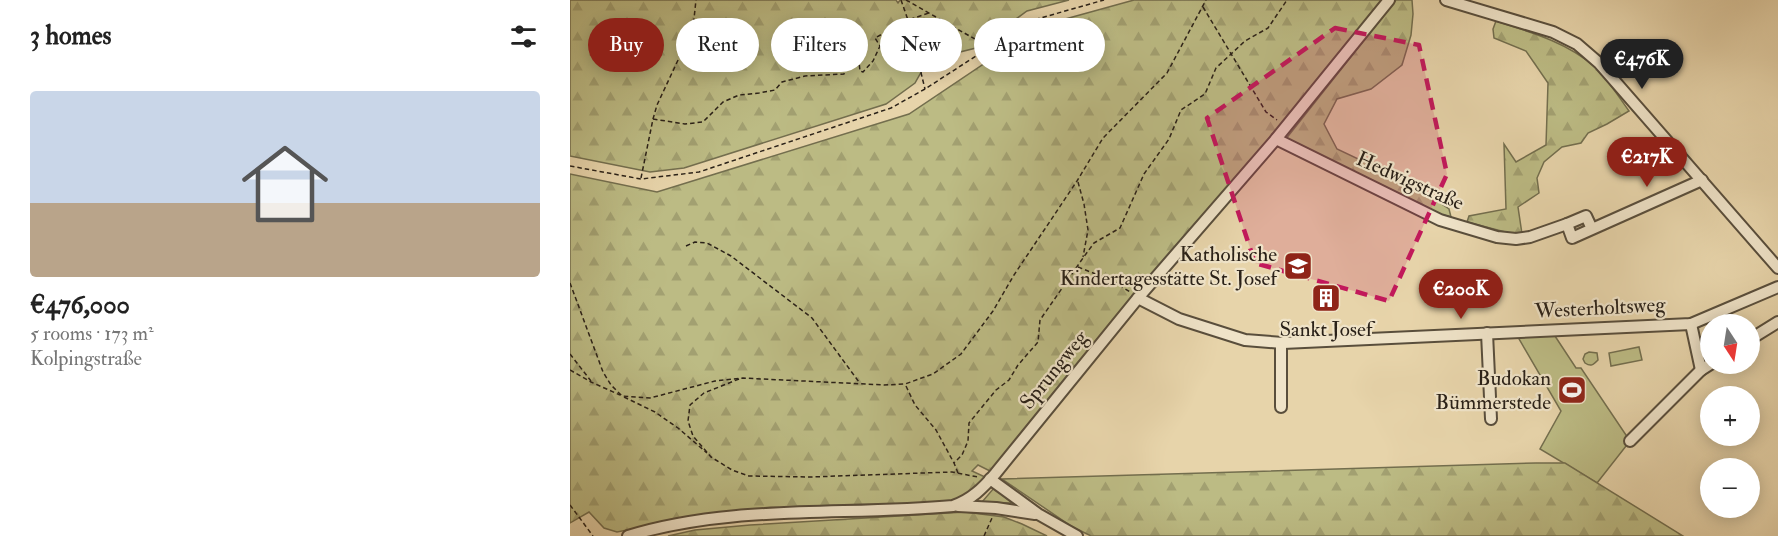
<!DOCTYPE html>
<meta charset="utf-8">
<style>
:root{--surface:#fff;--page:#f6f6f6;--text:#222;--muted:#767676;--accent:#8f2418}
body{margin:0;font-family:"IM FELL Double Pica",serif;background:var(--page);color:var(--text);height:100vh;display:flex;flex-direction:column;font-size:22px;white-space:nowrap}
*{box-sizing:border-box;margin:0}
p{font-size:20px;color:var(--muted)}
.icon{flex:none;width:33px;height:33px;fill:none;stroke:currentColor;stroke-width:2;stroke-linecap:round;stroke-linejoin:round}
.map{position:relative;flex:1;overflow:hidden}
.sheet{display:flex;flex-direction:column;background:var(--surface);width:570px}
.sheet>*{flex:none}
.guide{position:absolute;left:18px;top:18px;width:570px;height:54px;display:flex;gap:12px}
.needle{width:39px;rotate:168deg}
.buttons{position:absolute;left:1130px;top:314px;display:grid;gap:12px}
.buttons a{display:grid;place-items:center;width:60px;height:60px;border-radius:50%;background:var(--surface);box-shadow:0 3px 15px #0003;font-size:30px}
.price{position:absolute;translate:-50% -51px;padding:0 14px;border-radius:21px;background:var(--accent);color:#fff;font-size:20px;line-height:39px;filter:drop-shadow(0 2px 3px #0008)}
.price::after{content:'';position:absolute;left:50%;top:36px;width:18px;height:14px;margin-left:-9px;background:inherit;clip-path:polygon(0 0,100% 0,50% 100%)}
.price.selected{background:#222;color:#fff}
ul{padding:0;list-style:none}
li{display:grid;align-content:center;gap:12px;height:318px;padding:0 30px}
li span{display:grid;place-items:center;height:186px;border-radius:6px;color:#555}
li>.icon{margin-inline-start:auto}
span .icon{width:108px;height:108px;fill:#fffc;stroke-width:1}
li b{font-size:26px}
h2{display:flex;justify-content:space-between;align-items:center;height:72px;padding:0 30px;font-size:26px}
.tag{padding:0 21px;border-radius:27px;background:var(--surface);box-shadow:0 3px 15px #0003;font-size:21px;line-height:54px}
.tag.selected{background:var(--accent);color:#fff}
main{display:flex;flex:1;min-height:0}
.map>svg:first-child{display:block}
.grass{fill:#bcbb84;stroke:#736e4e;stroke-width:1.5}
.forest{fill:url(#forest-firs);stroke:#736e4e;stroke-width:1.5}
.park{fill:url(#park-tufts);stroke:#736e4e;stroke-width:1.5}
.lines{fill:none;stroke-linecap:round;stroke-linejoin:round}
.minor-casing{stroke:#594e3c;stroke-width:14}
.path{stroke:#2a2118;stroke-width:1.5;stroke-dasharray:4.5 3;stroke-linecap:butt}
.minor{stroke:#efe3c8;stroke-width:10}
.marked{fill:#c2185b;fill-opacity:0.2;stroke:#c2185b;stroke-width:4.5;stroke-dasharray:12 8;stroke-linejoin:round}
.labels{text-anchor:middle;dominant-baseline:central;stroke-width:4.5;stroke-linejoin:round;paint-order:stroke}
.street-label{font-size:21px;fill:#2a2118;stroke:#efe3c8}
.poi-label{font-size:21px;fill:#2a2118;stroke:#efe3c8;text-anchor:end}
</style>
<main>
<section class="sheet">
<h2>3 homes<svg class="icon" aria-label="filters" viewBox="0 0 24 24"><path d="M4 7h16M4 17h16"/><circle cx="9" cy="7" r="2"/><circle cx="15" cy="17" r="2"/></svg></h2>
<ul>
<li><span style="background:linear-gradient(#c9d6e8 60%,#b9a48a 0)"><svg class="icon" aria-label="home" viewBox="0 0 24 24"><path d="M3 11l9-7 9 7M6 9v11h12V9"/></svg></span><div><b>€476,000</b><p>5 rooms · 173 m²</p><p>Kolpingstraße</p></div></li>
</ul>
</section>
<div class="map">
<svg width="1208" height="536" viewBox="0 0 1208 536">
<defs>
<pattern id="forest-firs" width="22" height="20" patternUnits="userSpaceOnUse" patternTransform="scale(1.5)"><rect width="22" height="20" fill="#bcbb84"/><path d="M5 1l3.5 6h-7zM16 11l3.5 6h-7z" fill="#a2a071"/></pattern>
<pattern id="park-tufts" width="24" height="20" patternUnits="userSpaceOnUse" patternTransform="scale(1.5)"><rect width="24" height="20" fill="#bcbb84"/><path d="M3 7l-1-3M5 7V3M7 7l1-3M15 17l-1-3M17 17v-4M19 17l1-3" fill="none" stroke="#a2a071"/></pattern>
</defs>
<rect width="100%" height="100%" fill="#e7d4aa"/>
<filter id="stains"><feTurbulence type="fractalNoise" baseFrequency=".00333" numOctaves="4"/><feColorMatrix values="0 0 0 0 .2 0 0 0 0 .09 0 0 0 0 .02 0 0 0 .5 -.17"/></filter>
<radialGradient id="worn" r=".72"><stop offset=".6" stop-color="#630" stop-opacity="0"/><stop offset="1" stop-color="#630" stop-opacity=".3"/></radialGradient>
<!-- grass -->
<g class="grass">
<polygon points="981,330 1006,368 1011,368 1060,441 1027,483 970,449 991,411 945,332"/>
<polygon points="1069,347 1072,360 1041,366 1039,353"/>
<polygon points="424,488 442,503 412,502"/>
</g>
<!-- forest -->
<g class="forest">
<polygon points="0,0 326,0 328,3 330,0 499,0 457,11 406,48 358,60 345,83 316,104 114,168 80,172 0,156"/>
<polygon points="564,0 814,0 700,141 566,293 420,471 408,465 402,471 415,477 393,499 350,506 129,516 47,532 34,528 19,512 0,523 0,174 87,192 339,114 470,26"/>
<polygon points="826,0 842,0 843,14 841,35 832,65 801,89 767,99 754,124 767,149 845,186 879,209 881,217 862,212 715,140"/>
<path d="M926,21C960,32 996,42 1024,66C1037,78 1048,96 1059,111L1037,124L1018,133L1011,143L992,147L974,162L967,178L969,193L948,207L952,234L939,233L897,222L899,216L936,209L934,144L946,162L976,145L978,83L956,51L924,38L923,29Z"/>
<polygon points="966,463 995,463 1113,536 521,536 501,526 432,479"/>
<polygon points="395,512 434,517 452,524 477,536 98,536 125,530 180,525"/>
</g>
<!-- park -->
<path class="park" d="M1019,352L1027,353L1028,360C1023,365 1021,367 1015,363L1013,359L1015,354Z"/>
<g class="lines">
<!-- minor casing -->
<g class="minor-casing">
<g id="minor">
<polyline points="876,0 983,32 1007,44 1029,63 1208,268"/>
<polyline points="706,139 870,220 927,237 946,239 960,237 997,224"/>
<polyline points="1022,229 1016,216 997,224 1002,238 1132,180"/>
<polyline points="568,298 609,319 675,340 713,343 1121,324 1208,287"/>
<polyline points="1121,324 1131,370 1142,363"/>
<polyline points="917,333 921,419"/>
<polyline points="1179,340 1208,322"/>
<polyline points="711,343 711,407"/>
<polyline points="1060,441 1131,370"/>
<polyline points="420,479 468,514 507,536"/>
<polyline points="388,506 426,508 465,514"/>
<path d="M58,536C162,504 275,516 383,506C401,500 413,488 425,474L568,298L706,139L819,0"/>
</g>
</g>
<!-- path -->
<g class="path">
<polyline points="331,0 338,20 355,89"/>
<polyline points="336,0 419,47"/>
<polyline points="633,7 696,112 707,120"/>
<polyline points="83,119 115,124 133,122 153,102 169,95 189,93 205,90 212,82 235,76 274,74 277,67 276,50 288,53 290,71 293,72 303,61 310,46 305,38 338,20 359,13"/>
<polyline points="0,166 71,179 129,172 321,108 355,89 460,21 534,0"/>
<polyline points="71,178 83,119 87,105 123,28 126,0"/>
<polyline points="508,182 514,204 518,230 513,257"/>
<polyline points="116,246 125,242 137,243 161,256 242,318 289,382"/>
<polyline points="508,267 543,281 560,292"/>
<polyline points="0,283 33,372 41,385 52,396 80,398 145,381 173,378 314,385 335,384 363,374 391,354 423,311 444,275 507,181 533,138 597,73 636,0"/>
<polyline points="0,354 21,381"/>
<polyline points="0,370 21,382 50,395"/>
<polyline points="169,379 134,393 120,405 118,421 123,436 141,457 162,470 179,476 240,477 382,472 408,477"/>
<polyline points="336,386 345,405 366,430 384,463"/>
<polyline points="54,397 85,412 108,428 137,453"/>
<polyline points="388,473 384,463 392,455 398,441 399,423 426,390 439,380 448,365 468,342 470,320 513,258 524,243 550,228 574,174 599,139 611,110 635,94 646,68 675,41 698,28 717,0"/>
<polyline points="0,505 23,536"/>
<polyline points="414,536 422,518"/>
</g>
<!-- minor -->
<use href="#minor" class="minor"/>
</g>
<!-- marked area -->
<path class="marked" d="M765,28L849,45L877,174L819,301L685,263L637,118Z"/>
<!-- icons -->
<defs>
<g id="school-square" transform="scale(1.5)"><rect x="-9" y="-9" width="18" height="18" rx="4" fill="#8f2418" stroke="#efe3c8"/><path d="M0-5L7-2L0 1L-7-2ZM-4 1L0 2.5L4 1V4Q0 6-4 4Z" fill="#fff"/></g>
<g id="building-square" transform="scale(1.5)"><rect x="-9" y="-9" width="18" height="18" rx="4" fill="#8f2418" stroke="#efe3c8"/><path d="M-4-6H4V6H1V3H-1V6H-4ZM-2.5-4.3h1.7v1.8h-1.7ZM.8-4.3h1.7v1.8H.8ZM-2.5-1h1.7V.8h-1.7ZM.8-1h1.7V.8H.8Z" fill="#fff"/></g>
<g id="stadium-square" transform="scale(1.5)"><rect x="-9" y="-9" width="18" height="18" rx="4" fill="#8f2418" stroke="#efe3c8"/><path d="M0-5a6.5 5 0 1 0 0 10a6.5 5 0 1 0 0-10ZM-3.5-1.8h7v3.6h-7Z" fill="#fff"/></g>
</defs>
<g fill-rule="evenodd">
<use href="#school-square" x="728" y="266"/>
<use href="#building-square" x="756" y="298"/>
<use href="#stadium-square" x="1002" y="390"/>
</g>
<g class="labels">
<!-- street labels -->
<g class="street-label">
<text transform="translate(840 181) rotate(24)">Hedwigstraße</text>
<text transform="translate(1030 308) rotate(-3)">Westerholtsweg</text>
<text transform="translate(484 370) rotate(-51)">Sprungweg</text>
</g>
<!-- poi labels -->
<g class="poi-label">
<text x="707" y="254">Katholische<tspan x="707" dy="24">Kindertagesstätte St. Josef</tspan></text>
<text x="756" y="329" text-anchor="middle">Sankt Josef</text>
<text x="981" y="378">Budokan<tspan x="981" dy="24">Bümmerstede</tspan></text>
</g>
</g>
<rect width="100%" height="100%" filter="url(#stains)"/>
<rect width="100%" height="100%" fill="url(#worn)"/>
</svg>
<div class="buttons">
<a><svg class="needle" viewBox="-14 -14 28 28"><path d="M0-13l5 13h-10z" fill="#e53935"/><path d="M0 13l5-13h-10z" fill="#767676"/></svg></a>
<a>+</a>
<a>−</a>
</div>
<b class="price selected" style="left:1072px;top:90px">€476K</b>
<b class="price" style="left:1077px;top:188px">€217K</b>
<b class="price" style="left:891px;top:320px">€200K</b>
<div class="guide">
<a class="tag selected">Buy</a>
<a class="tag">Rent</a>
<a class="tag">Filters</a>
<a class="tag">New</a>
<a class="tag">Apartment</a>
</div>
</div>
</main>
